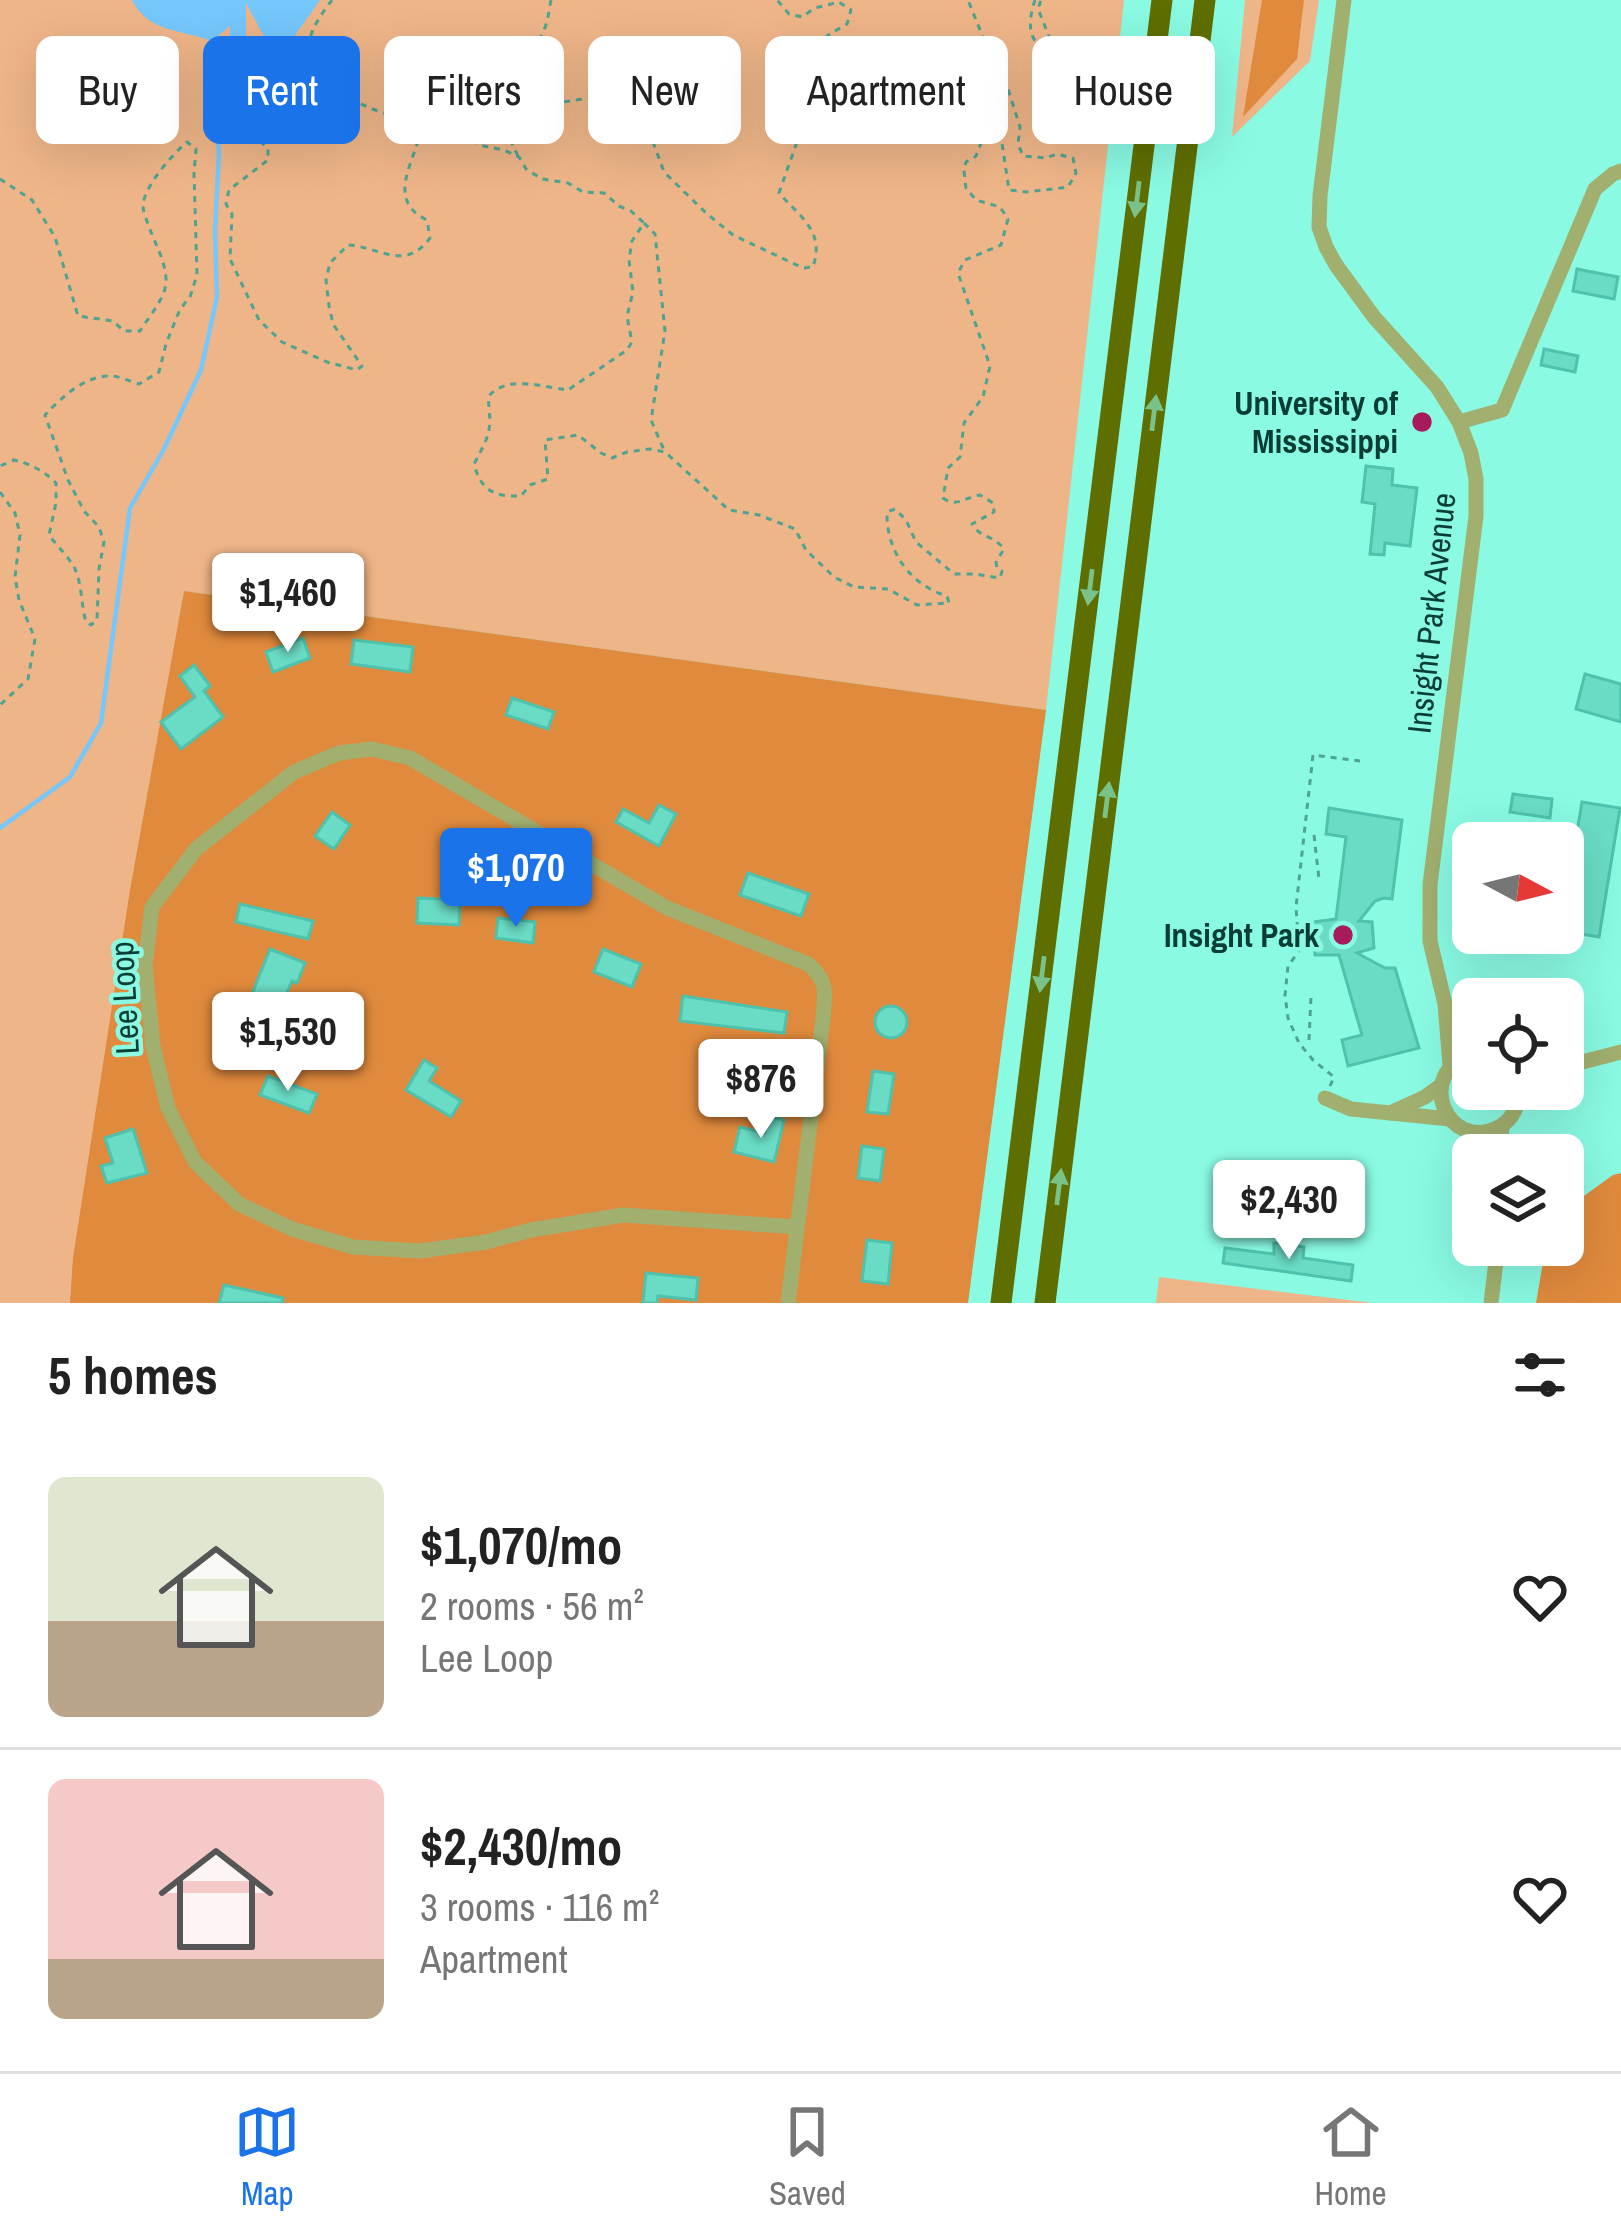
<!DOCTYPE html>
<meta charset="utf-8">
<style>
:root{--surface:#fff;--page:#f6f6f6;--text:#222;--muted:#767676;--line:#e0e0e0;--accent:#1a73e8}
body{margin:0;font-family:"Archivo Narrow",sans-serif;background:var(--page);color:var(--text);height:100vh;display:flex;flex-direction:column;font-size:45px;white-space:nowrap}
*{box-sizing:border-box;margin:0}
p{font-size:39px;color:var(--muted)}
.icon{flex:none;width:66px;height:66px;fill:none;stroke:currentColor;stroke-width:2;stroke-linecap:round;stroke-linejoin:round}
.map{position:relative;height:1303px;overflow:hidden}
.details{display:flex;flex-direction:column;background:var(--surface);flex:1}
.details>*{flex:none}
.hud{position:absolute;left:36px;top:36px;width:1551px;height:108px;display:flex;gap:24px}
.needle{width:78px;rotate:97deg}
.controls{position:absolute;left:1452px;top:822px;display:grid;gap:24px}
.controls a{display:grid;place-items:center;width:132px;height:132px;border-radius:18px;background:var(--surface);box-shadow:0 12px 48px #0002;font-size:60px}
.price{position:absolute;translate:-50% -102px;padding:0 27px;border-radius:12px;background:#fff;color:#222;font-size:39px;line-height:78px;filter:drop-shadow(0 3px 6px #0008)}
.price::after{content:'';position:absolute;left:50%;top:72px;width:36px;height:27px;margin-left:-18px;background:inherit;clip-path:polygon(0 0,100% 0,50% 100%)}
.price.current{background:var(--accent);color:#fff}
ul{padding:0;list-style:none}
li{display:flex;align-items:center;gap:36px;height:300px;padding:0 48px}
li+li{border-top:3px solid var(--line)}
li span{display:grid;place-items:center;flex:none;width:336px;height:240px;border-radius:18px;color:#555}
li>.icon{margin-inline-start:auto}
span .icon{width:144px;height:144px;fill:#fffc;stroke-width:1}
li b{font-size:51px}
h2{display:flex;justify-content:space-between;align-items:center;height:144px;padding:0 48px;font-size:51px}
.tag{padding:0 42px;border-radius:18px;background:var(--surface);box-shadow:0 12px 48px #0002;font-size:42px;line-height:108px}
.tag.current{background:var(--accent);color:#fff}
.tabs{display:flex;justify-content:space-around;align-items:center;height:168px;border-top:3px solid var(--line);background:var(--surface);font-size:33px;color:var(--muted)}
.tabs a{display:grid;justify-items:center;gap:6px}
.tabs .current{color:var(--accent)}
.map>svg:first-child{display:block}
.green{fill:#eeb588}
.forest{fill:#e08a3d}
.water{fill:#75c7fc}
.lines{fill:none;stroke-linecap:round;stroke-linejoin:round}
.stream{stroke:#75c7fc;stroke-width:4.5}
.building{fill:#6adcc5;stroke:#4ec2ac;stroke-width:3}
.path{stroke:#4ea392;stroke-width:3;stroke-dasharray:6 6;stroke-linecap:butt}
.minor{stroke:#a1b06f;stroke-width:15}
.highway{stroke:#5f6e00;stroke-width:21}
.oneway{fill:#79c288}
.poi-dot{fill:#a71a5c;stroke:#8afae3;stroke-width:4.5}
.labels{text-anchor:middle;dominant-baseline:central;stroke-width:9;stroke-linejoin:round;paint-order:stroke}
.poi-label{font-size:33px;font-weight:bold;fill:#0a3e35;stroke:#8afae3;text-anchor:end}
.street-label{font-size:33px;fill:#0a3e35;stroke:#8afae3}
</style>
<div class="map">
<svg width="1621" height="1303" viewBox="0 0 1621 1303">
<rect width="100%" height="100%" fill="#8afae3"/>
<!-- green -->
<g class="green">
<polygon points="0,0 1124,0 1046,710 184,591 75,1303 0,1303"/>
<polygon points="1245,0 1319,0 1310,61 1232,137"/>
<polygon points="1159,1277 1373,1303 1156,1303"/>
</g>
<!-- forest -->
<g class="forest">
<polygon points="1262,0 1304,0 1297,59 1243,117"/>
<polygon points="184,591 1046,710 968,1303 70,1303 73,1258 130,890"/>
<polygon points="1621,1173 1621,1303 1536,1303 1546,1245 1563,1245 1563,1211 1613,1175"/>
</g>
<!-- water -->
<path class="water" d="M132,0H320L291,41L268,44L246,3V61L216,113L215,102L229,67L230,26L212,41C180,29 149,33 132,0Z"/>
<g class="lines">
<!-- stream -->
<polyline class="stream" points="0,828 70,777 101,723 130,508 164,449 201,370 217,297 215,231 219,153 216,113"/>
</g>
<!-- building -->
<g class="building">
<polygon points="1577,269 1618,277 1614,299 1573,291"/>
<polygon points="1544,349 1578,356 1575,372 1541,365"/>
<polygon points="1366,466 1393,469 1392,485 1417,488 1410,546 1385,543 1384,555 1370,554 1375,504 1362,502"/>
<polygon points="303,638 310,658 273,672 266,652"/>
<polygon points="354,640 413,647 410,672 351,664"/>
<polygon points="194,665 210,686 204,691 223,717 181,749 161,722 195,697 180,676"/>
<polygon points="1585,674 1621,684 1621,722 1576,709"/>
<polygon points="512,698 554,712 548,729 506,715"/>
<polygon points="1513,794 1552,799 1550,818 1510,812"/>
<polygon points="1582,802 1620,808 1599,937 1563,931 1563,916"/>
<polygon points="659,805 676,814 659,846 616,822 623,809 649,823"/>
<polygon points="1329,808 1402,820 1392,899 1384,898 1375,901 1359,921 1372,922 1374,948 1357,953 1385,968 1395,968 1419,1048 1348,1066 1342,1040 1362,1035 1339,955 1315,955 1313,922 1336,919 1346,837 1326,834"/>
<polygon points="332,812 350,825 334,849 315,836"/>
<polygon points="748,873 809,894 801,916 740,895"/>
<polygon points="418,898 460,900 459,925 417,923"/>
<polygon points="240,904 313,921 308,939 236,922"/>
<polygon points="498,918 535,922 533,943 496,938"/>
<polygon points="270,949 305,963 297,983 292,981 284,1000 278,998 276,1003 252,994"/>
<polygon points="603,949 641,964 632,987 594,972"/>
<polygon points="683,996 787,1012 784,1033 680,1021"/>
<circle cx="891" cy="1022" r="16"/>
<polygon points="424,1060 437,1068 429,1081 461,1101 451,1117 406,1090"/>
<polygon points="873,1071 894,1074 888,1114 867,1112"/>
<polygon points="268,1076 317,1094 309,1113 260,1095"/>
<polygon points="769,1116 784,1120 774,1162 734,1152 740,1127 765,1133"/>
<polygon points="133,1129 147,1173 107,1183 101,1166 113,1163 105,1138"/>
<polygon points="862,1146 884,1149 880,1181 858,1178"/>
<polygon points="867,1240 892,1243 888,1284 862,1281"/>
<polygon points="1274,1243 1304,1247 1303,1258 1353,1265 1351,1281 1223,1263 1225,1248 1274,1254"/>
<polygon points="646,1273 698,1278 696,1300 658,1296 657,1303 643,1303"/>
<polygon points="224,1285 283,1298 282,1303 219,1303"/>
</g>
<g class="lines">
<!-- path -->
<g class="path">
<path d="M332,0C323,12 310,29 309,45C309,72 321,76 298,102H284L269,108L259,127L257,139L268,148V160L229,190L226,204L232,214L230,259L259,320L282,342L327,362L357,370L362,366L333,324L329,306L326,280L330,263L348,245C380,247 405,272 430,238L427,220C387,201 412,166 420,134L417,126L422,119C443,120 444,127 459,108L466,117L470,139L479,145L504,150L519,157L526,169L542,179L568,183L583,192L604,193L619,206L631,211L644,223L632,241L629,260L633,292L627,316L632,342L627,350L568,390C542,387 507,374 488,397C492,431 490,434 474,464C481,490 493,497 521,496L530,485L548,479L545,440L578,435L601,453L612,458L627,452L650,449L665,452L729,510L759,515L795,529L806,550L834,577L854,587L888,589L917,605L949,603L947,596C910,585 886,551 887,512L895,509L906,520L916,542L954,574H975L1000,578L1002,571L997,568L996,562L1004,549C995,536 980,538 972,524L994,512L993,503L980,495C965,497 957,508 943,498L948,468L960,457L964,423L983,397L990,366L958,273L965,260L1001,245L1008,219L1000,207L976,200L966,188L964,171L966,162L976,156L981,143L980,127L962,85L965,74L975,73L988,82L995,96L1009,190L1027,192L1068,187L1076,173L1073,158L1056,154L1047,158L1023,156L1018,144L1020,127L1008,89L997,72L968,0"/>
<path d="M551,0C549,10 548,21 544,30C533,56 518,63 523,94L544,105L589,98L633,114L646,123L664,172L706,213L733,235L803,268L813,267C825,231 801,218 779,193L798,139L809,125C772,74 801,50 847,24L851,10L839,2L815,8L802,17L789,14L777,0"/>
<path d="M1035,0C1030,15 1026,35 1040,46L1047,43L1049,36L1038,9L1041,0"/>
<path d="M316,65C339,99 379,117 420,119"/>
<path d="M518,156C501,125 509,111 519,80"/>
<path d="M0,179L32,200L55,237L78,316L113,321L124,331H140C149,316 167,297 166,279C165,259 154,242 148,224C146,218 143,212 143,205C145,185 172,155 187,142L196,149L194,174L197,275L190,297L180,309L166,344L159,372L139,384C130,381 117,375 108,376C83,377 61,398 45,415L68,480L84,511L99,527L104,542L99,569L97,620L91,625L86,622C81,605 82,584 75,569C69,557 57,546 49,535L56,503V483C44,471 31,464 14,460L0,466"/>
<polyline points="644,223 655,234 665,331 651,420 664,450"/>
<polyline points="0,492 15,513 20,535 15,577 19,600 35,639 28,679 0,705"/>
<polyline points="1314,835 1319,879"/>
<polyline points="1309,1040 1311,997"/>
<polyline points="1330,1086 1334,1077 1313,1060 1299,1043 1288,1018 1285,995 1288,966 1299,951 1296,907 1313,755 1360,761"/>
</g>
<!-- minor -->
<g class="minor">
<polyline points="1344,0 1320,196 1319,227 1326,247 1336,265 1374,317 1437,387 1459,422 1471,453 1476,479 1476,516 1430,885 1430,941 1445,1004 1450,1065"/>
<polyline points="1459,422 1502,410 1595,189 1613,174 1621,171"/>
<polyline points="1447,1006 1473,1041"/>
<path d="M1473,1053C1413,1073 1447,1152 1497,1128C1513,1120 1519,1106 1519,1089"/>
<polyline points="1563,1067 1621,1052"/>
<polyline points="1325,1098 1351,1109 1450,1119"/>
<polyline points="1390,1113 1425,1097 1440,1086"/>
<polyline points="1469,1131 1481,1155"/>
<polyline points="1500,1155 1502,1126"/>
<path d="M788,1303L823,1019C825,993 829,982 808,964L667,908L410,758L372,749L339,753L294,772L196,849L152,907L145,966L153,1046L168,1108L195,1162L239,1204L292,1229L353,1247L420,1251L486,1242L531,1230L623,1215L797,1227"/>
<polyline points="1491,1303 1498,1245"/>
</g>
<!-- highway -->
<g class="highway">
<polyline points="1001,1303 1162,0"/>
<polyline points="1045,1303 1205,0"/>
</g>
</g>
<!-- one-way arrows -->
<defs><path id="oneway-solid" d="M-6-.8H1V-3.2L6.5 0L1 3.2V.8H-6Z" transform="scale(3)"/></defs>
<g class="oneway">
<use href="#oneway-solid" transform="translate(1137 199) rotate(97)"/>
<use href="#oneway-solid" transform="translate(1154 413) rotate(-83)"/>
<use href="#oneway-solid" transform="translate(1090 587) rotate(97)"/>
<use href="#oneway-solid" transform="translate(1107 800) rotate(-83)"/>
<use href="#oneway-solid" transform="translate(1042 974) rotate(97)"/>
<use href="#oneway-solid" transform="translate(1059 1187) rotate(-83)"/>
</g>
<!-- markers -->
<g class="poi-dot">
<circle cx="1422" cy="422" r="12"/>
<circle cx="1343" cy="935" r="12"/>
</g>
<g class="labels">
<!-- poi labels -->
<g class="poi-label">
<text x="1398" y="403">University of<tspan x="1398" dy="38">Mississippi</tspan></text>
<text x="1319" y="935">Insight Park</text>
</g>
<!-- street labels -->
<g class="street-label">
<text transform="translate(1431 613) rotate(-84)">Insight Park Avenue</text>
<text transform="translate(124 998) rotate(-93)">Lee Loop</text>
</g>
</g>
</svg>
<div class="controls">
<a><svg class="needle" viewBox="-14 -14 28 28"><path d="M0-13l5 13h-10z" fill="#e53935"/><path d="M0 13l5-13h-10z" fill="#767676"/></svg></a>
<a><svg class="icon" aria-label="locate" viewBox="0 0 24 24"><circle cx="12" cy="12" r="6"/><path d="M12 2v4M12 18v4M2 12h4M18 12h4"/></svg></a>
<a><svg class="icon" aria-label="layers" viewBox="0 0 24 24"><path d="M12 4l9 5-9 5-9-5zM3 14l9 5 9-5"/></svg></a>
</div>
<b class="price" style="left:288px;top:655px">$1,460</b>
<b class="price current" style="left:516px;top:930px">$1,070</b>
<b class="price" style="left:288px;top:1094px">$1,530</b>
<b class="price" style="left:761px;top:1141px">$876</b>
<b class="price" style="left:1289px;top:1262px">$2,430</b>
<div class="hud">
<a class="tag">Buy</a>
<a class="tag current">Rent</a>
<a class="tag">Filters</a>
<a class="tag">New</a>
<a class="tag">Apartment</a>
<a class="tag">House</a>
</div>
</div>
<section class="details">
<h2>5 homes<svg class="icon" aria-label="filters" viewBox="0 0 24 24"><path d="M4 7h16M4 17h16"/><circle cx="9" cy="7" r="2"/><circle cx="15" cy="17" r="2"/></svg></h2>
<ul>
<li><span style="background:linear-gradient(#dfe7d0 60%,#b9a48a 0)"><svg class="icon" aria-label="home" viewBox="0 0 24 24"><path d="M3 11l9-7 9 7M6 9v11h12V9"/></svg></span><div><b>$1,070/mo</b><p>2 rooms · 56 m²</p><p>Lee Loop</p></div><svg class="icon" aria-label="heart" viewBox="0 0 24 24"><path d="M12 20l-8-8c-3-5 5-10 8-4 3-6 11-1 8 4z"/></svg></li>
<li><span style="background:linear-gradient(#f6c9c9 75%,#b9a48a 0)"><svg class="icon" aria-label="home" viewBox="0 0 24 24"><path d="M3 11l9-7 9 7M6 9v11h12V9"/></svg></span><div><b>$2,430/mo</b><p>3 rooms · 116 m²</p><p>Apartment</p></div><svg class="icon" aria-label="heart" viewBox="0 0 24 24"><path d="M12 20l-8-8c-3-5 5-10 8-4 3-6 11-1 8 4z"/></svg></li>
</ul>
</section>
<nav class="tabs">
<a class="current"><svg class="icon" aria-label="map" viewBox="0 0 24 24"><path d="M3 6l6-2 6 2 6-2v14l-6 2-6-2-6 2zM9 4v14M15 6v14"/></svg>Map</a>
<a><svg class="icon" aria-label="saved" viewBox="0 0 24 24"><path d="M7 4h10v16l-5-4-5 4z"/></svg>Saved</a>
<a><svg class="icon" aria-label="home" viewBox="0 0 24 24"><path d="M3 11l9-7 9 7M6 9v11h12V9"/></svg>Home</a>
</nav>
